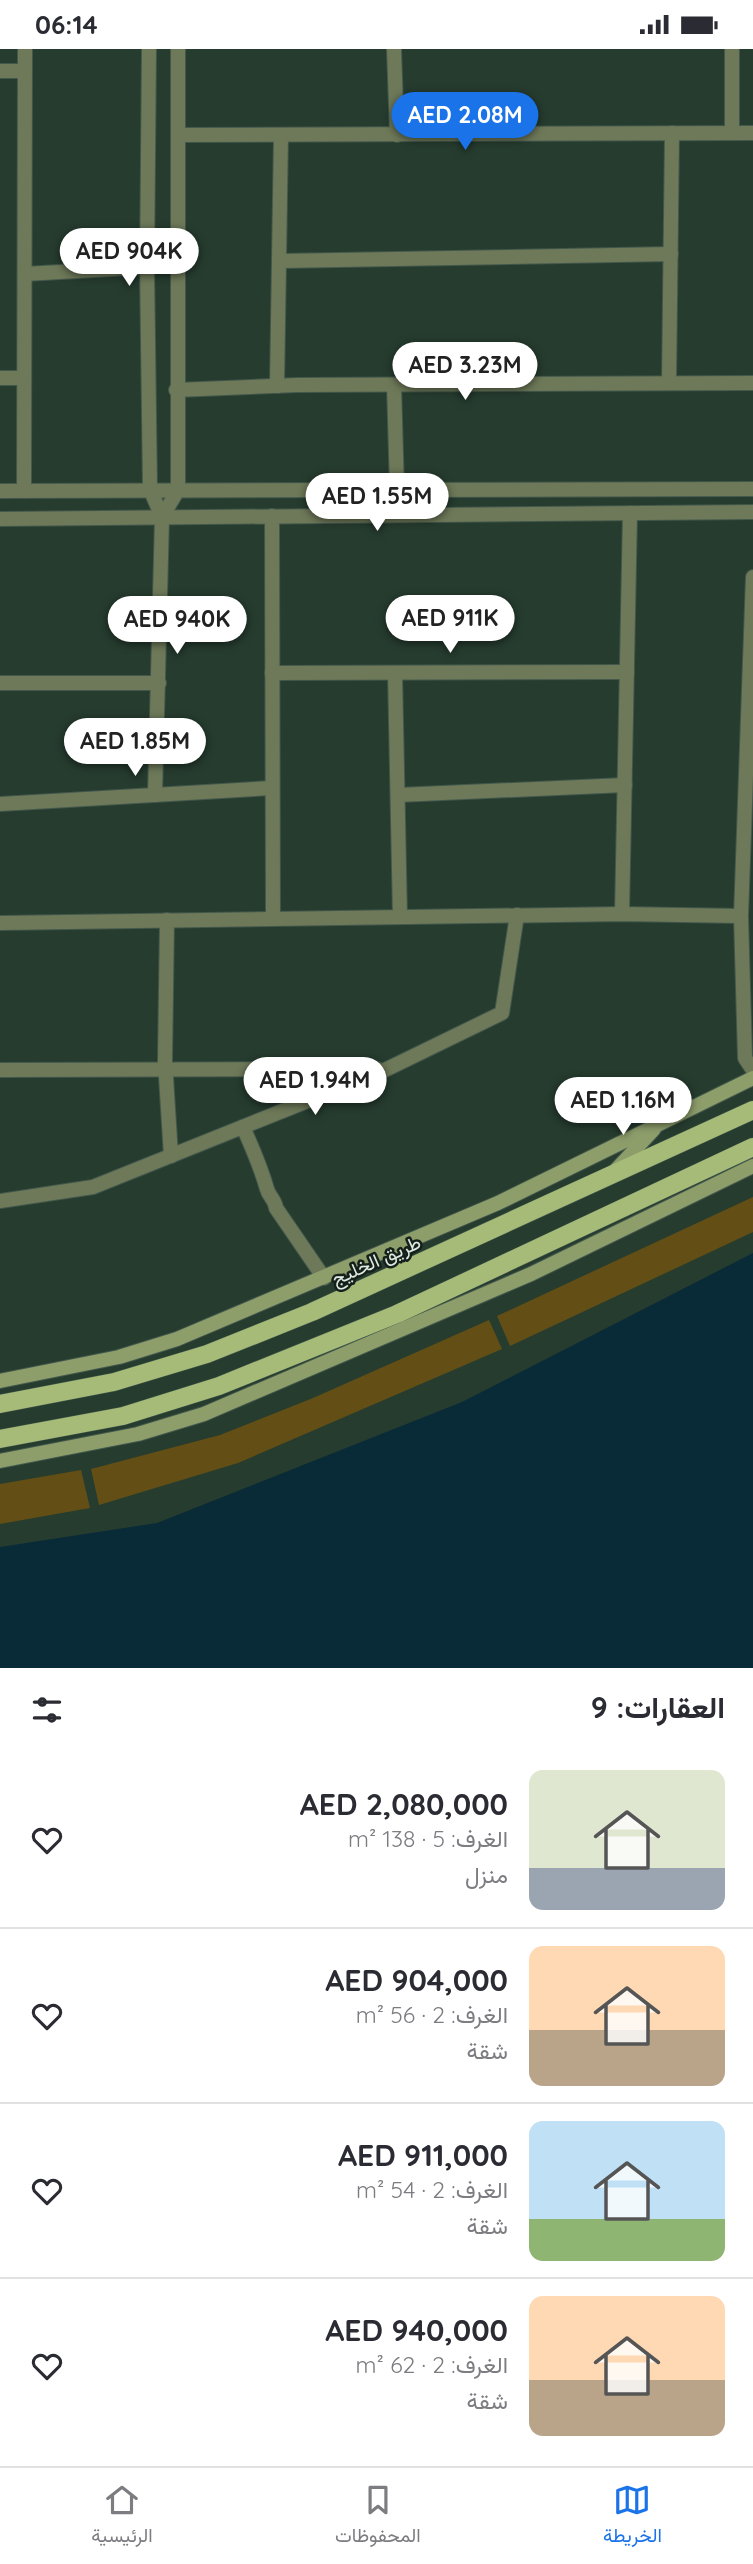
<!DOCTYPE html>
<html lang="ar">
<meta charset="utf-8">
<style>
:root{--surface:#fff;--page:#f7f7f7;--text:#2b2b33;--muted:#7c7c81;--line:#e1e1e2;--accent:#1a73e8}
body{margin:0;font-family:Quicksand,Vazirmatn,sans-serif;background:var(--page);color:var(--text);direction:rtl;height:100vh;display:flex;flex-direction:column;font-size:26px;white-space:nowrap}
*{box-sizing:border-box;margin:0}
p{font-size:23px;color:var(--muted)}
.icon{flex:none;width:38px;height:38px;fill:none;stroke:currentColor;stroke-width:2;stroke-linecap:round;stroke-linejoin:round}
.map{position:relative;height:1619px;overflow:hidden;direction:ltr}
.sheet{display:flex;flex-direction:column;background:var(--surface);flex:1}
.sheet>*{flex:none}
.price{position:absolute;translate:-50% -60px;padding:0 16px;border-radius:24px;background:#fff;color:#222;font-size:23px;line-height:46px;filter:drop-shadow(0 2px 4px #0008)}
.price::after{content:'';position:absolute;left:50%;top:42px;width:21px;height:16px;margin-left:-10px;background:inherit;clip-path:polygon(0 0,100% 0,50% 100%)}
.price.on{background:var(--accent);color:#fff}
ul{padding:0;list-style:none}
li{display:flex;align-items:center;gap:21px;height:175px;padding:0 28px}
li+li{border-top:2px solid var(--line)}
li span{display:grid;place-items:center;flex:none;width:196px;height:140px;border-radius:14px;color:#555}
li>.icon{margin-inline-start:auto}
span .icon{width:84px;height:84px;fill:#fffc;stroke-width:1}
li b{font-size:30px}
h2{display:flex;justify-content:space-between;align-items:center;height:84px;padding:0 28px;font-size:30px}
.status{display:flex;justify-content:space-between;align-items:center;height:49px;padding:0 35px;background:var(--surface);direction:ltr}
.status svg{height:19px;fill:currentColor}
.menu{display:flex;justify-content:space-around;align-items:center;height:98px;border-top:2px solid var(--line);background:var(--surface);font-size:19px;color:var(--muted)}
.menu a{display:grid;justify-items:center;gap:4px}
.menu .on{color:var(--accent)}
.map>svg:first-child{display:block}
.green{fill:#634f15}
.water{fill:#092a37}
.lines{fill:none;stroke-linecap:round;stroke-linejoin:round}
.street-casing{stroke:#43584c;stroke-width:16}
.secondary-casing{stroke:#43584c;stroke-width:16}
.primary-casing{stroke:#43584c;stroke-width:19}
.street{stroke:#6e7959;stroke-width:14}
.secondary{stroke:#8e9e6b;stroke-width:14}
.primary{stroke:#a6bb78;stroke-width:18}
.labels{text-anchor:middle;dominant-baseline:central;stroke-width:5;stroke-linejoin:round;paint-order:stroke}
.street-label{font-size:19px;fill:#deebe3;stroke:#16201a}
</style>
<div class="status"><b>06:14</b><svg viewBox="0 0 49 12"><path d="M0 12V9h3v3zM5 12V6h3v6zM10 12V3h3v9zM15 12V0h3v12zM26 1h20v11H26zM47 4h2v5h-2z"/></svg></div>
<div class="map">
<svg width="753" height="1619" viewBox="0 0 753 1619">
<rect width="100%" height="100%" fill="#263c2f"/>
<!-- green -->
<g class="green">
<polygon points="753,1148 753,1183 510,1297 497,1267"/>
<polygon points="489,1271 502,1300 238,1414 99,1456 91,1420 220,1386 313,1349"/>
<polygon points="81,1421 90,1459 0,1475 0,1435"/>
</g>
<!-- water -->
<polygon class="water" points="753,1204 753,1619 0,1619 0,1498 157,1474 462,1353"/>
<g class="lines">
<!-- street casing -->
<g class="street-casing">
<g id="street">
<polyline points="149,0 147,218 150,440 162,468 155,746"/>
<polyline points="394,0 397,86"/>
<polyline points="0,22 25,22"/>
<polyline points="732,84 732,0"/>
<polyline points="178,86 753,84"/>
<polyline points="280,212 671,205"/>
<polyline points="25,225 147,218"/>
<polyline points="0,329 24,329"/>
<polyline points="669,334 672,84"/>
<polyline points="394,336 397,441"/>
<polyline points="277,337 281,86"/>
<polyline points="176,341 297,336 753,334"/>
<polyline points="0,442 753,440"/>
<polyline points="24,442 25,0"/>
<polyline points="272,467 273,870"/>
<polyline points="162,468 178,441 178,0"/>
<polyline points="0,470 753,463"/>
<polyline points="753,528 741,867 745,1009 753,1021"/>
<polyline points="272,624 627,623"/>
<polyline points="395,624 400,868"/>
<polyline points="0,634 159,634"/>
<polyline points="398,746 625,736"/>
<polyline points="0,755 272,739"/>
<polyline points="622,865 630,464"/>
<polyline points="167,871 165,1012 171,1107"/>
<polyline points="0,874 622,865 741,867"/>
<polyline points="0,1021 377,1020"/>
<path d="M243,1078C252,1098 261,1119 267,1140C269,1148 275,1150 276,1159L324,1229"/>
<polyline points="0,1152 93,1138 387,1020 502,964 517,866"/>
</g>
</g>
<!-- secondary casing -->
<g class="secondary-casing">
<g id="secondary">
<polyline points="615,1122 654,1080"/>
<polyline points="0,1332 119,1308 177,1290 498,1154 753,1029"/>
<polyline points="0,1412 138,1385 204,1365 531,1225 753,1117"/>
</g>
</g>
<!-- primary casing -->
<g class="primary-casing">
<g id="primary">
<polyline points="0,1355 114,1333 207,1305 312,1263 753,1061"/>
<polyline points="0,1390 123,1367 219,1337 397,1265 753,1098"/>
</g>
</g>
<!-- street -->
<use href="#street" class="street"/>
<!-- secondary -->
<use href="#secondary" class="secondary"/>
<!-- primary -->
<use href="#primary" class="primary"/>
</g>
<g class="labels">
<!-- street labels -->
<g class="street-label">
<text transform="translate(376 1211) rotate(-24)">طريق الخليج</text>
</g>
</g>
</svg>
<b class="price on" style="left:465px;top:103px">AED 2.08M</b>
<b class="price" style="left:129px;top:239px">AED 904K</b>
<b class="price" style="left:465px;top:353px">AED 3.23M</b>
<b class="price" style="left:377px;top:484px">AED 1.55M</b>
<b class="price" style="left:450px;top:606px">AED 911K</b>
<b class="price" style="left:177px;top:607px">AED 940K</b>
<b class="price" style="left:135px;top:729px">AED 1.85M</b>
<b class="price" style="left:315px;top:1068px">AED 1.94M</b>
<b class="price" style="left:623px;top:1088px">AED 1.16M</b>
</div>
<section class="sheet">
<h2>العقارات: 9<svg class="icon" aria-label="filters" viewBox="0 0 24 24"><path d="M4 7h16M4 17h16"/><circle cx="9" cy="7" r="2"/><circle cx="15" cy="17" r="2"/></svg></h2>
<ul>
<li><span style="background:linear-gradient(#dfe7d0 70%,#9aa5b1 0)"><svg class="icon" aria-label="home" viewBox="0 0 24 24"><path d="M3 11l9-7 9 7M6 9v11h12V9"/></svg></span><div><b>AED 2,080,000</b><p>الغرف: 5 · 138 m²</p><p>منزل</p></div><svg class="icon" aria-label="heart" viewBox="0 0 24 24"><path d="M12 20l-8-8c-3-5 5-10 8-4 3-6 11-1 8 4z"/></svg></li>
<li><span style="background:linear-gradient(#ffd9b3 60%,#b9a48a 0)"><svg class="icon" aria-label="home" viewBox="0 0 24 24"><path d="M3 11l9-7 9 7M6 9v11h12V9"/></svg></span><div><b>AED 904,000</b><p>الغرف: 2 · 56 m²</p><p>شقة</p></div><svg class="icon" aria-label="heart" viewBox="0 0 24 24"><path d="M12 20l-8-8c-3-5 5-10 8-4 3-6 11-1 8 4z"/></svg></li>
<li><span style="background:linear-gradient(#bfe0f5 70%,#8fb573 0)"><svg class="icon" aria-label="home" viewBox="0 0 24 24"><path d="M3 11l9-7 9 7M6 9v11h12V9"/></svg></span><div><b>AED 911,000</b><p>الغرف: 2 · 54 m²</p><p>شقة</p></div><svg class="icon" aria-label="heart" viewBox="0 0 24 24"><path d="M12 20l-8-8c-3-5 5-10 8-4 3-6 11-1 8 4z"/></svg></li>
<li><span style="background:linear-gradient(#ffd9b3 60%,#b9a48a 0)"><svg class="icon" aria-label="home" viewBox="0 0 24 24"><path d="M3 11l9-7 9 7M6 9v11h12V9"/></svg></span><div><b>AED 940,000</b><p>الغرف: 2 · 62 m²</p><p>شقة</p></div><svg class="icon" aria-label="heart" viewBox="0 0 24 24"><path d="M12 20l-8-8c-3-5 5-10 8-4 3-6 11-1 8 4z"/></svg></li>
</ul>
</section>
<nav class="menu">
<a class="on"><svg class="icon" aria-label="map" viewBox="0 0 24 24"><path d="M3 6l6-2 6 2 6-2v14l-6 2-6-2-6 2zM9 4v14M15 6v14"/></svg>الخريطة</a>
<a><svg class="icon" aria-label="saved" viewBox="0 0 24 24"><path d="M7 4h10v16l-5-4-5 4z"/></svg>المحفوظات</a>
<a><svg class="icon" aria-label="home" viewBox="0 0 24 24"><path d="M3 11l9-7 9 7M6 9v11h12V9"/></svg>الرئيسية</a>
</nav>
